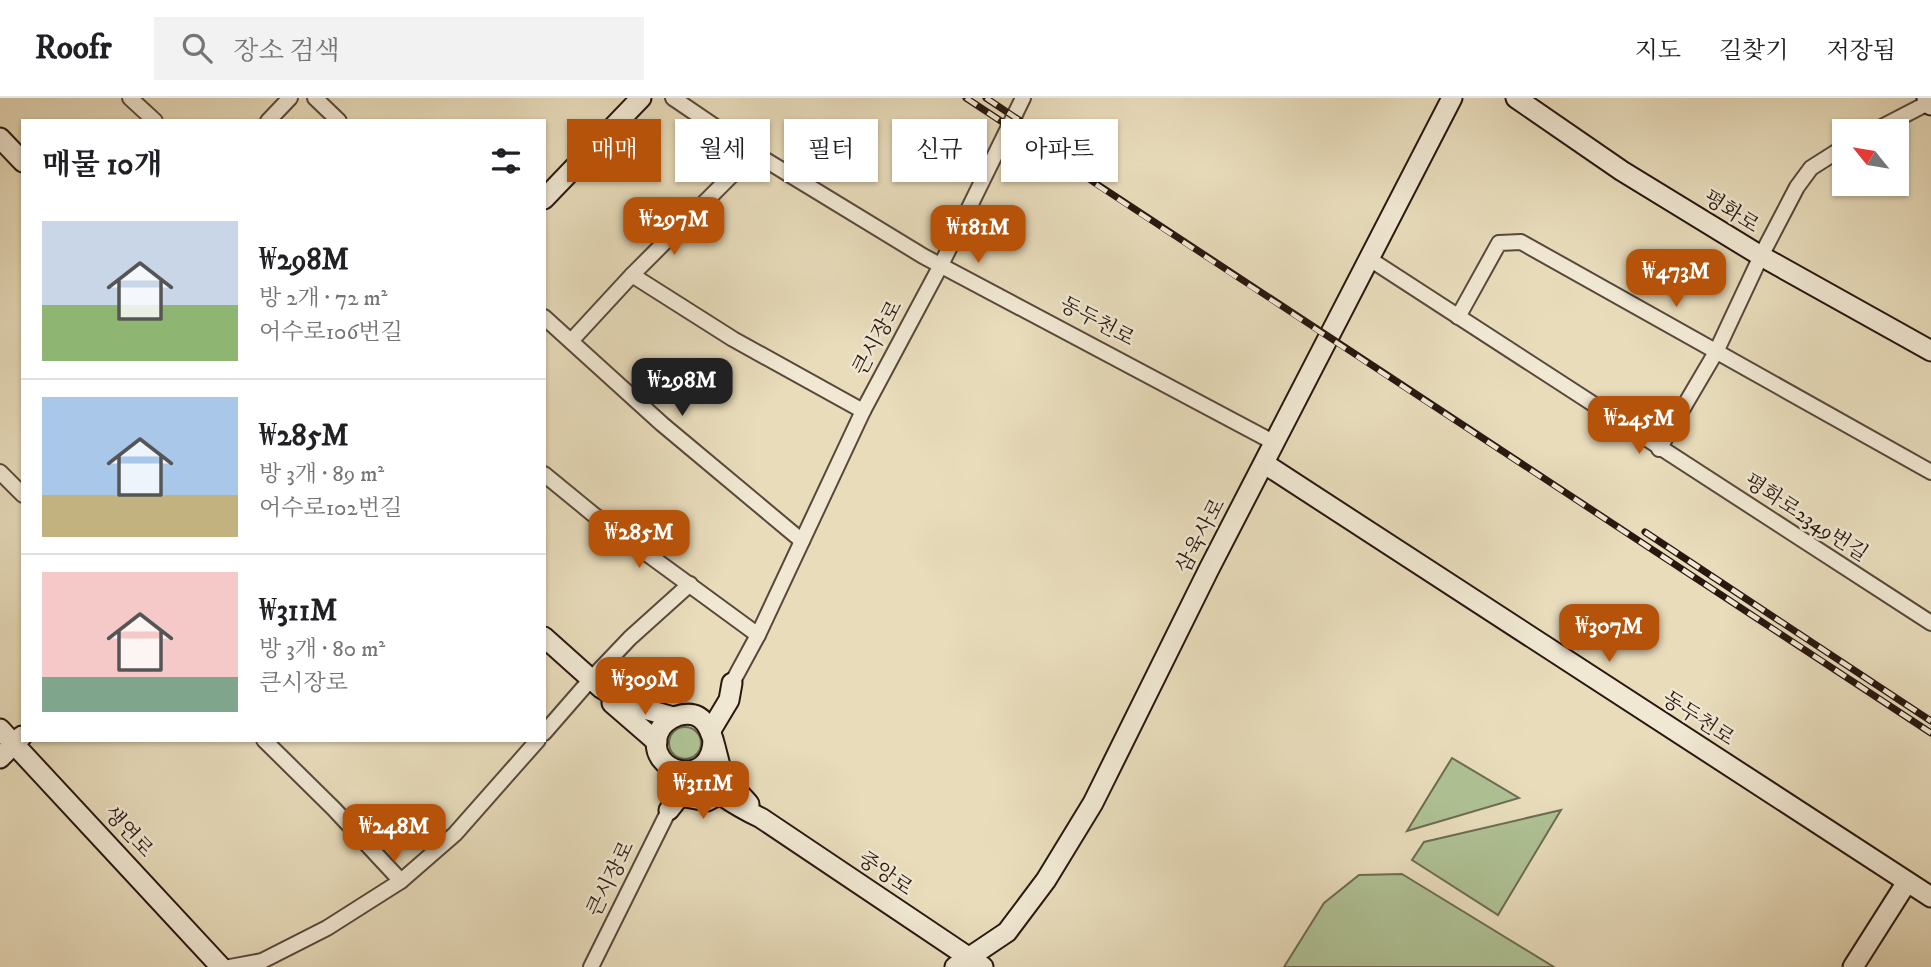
<!DOCTYPE html>
<html lang="ko">
<meta charset="utf-8">
<style>
:root{--surface:#fff;--page:#f2f2f2;--text:#202124;--muted:#757577;--line:#e0e0e0;--accent:#b45309}
body{margin:0;font-family:"IM FELL DW Pica","Noto Serif KR",serif;background:var(--page);color:var(--text);height:100vh;display:flex;flex-direction:column;font-size:26px;white-space:nowrap}
*{box-sizing:border-box;margin:0}
p{font-size:23px;color:var(--muted)}
.icon{flex:none;width:38px;height:38px;fill:none;stroke:currentColor;stroke-width:2;stroke-linecap:round;stroke-linejoin:round}
.map{position:relative;flex:1;overflow:hidden}
.sheet{position:absolute;left:21px;top:21px;width:525px;height:623px;display:flex;flex-direction:column;background:var(--surface);border-radius:0px;box-shadow:0 2px 5px #0004}
.sheet>*{flex:none}
.guide{position:absolute;left:567px;top:21px;width:665px;height:63px;display:flex;gap:14px}
.needle{width:46px;rotate:300deg}
.buttons{position:absolute;left:1832px;top:21px;display:grid;gap:14px}
.buttons a{display:grid;place-items:center;width:77px;height:77px;border-radius:0px;background:var(--surface);box-shadow:0 2px 5px #0004;font-size:35px}
.price{position:absolute;translate:-50% -60px;padding:0 16px;border-radius:14px;background:var(--accent);color:#fff;font-size:23px;line-height:46px;filter:drop-shadow(0 2px 4px #0008)}
.price::after{content:'';position:absolute;left:50%;top:42px;width:21px;height:16px;margin-left:-10px;background:inherit;clip-path:polygon(0 0,100% 0,50% 100%)}
.price.current{background:#222;color:#fff}
ul{padding:0;list-style:none}
li{display:flex;align-items:center;gap:21px;height:175px;padding:0 21px}
li+li{border-top:2px solid var(--line)}
li span{display:grid;place-items:center;flex:none;width:196px;height:140px;border-radius:0px;color:#555}
li>.icon{margin-inline-start:auto}
span .icon{width:84px;height:84px;fill:#fffc;stroke-width:1}
li b{font-size:30px}
h2{display:flex;justify-content:space-between;align-items:center;height:84px;padding:0 21px;font-size:30px}
.tag{padding:0 24px;border-radius:0px;background:var(--surface);box-shadow:0 2px 5px #0004;font-size:24px;line-height:63px}
.tag.current{background:var(--accent);color:#fff}
header{display:flex;align-items:center;gap:42px;box-sizing:border-box;height:98px;padding:0 35px;background:var(--surface);border-bottom:2px solid var(--line)}
header strong{font-size:33px}
nav{display:flex;gap:38px;margin-inline-start:auto;font-size:24px}
.search{width:490px;height:63px;background:var(--page);display:flex;align-items:center;gap:18px;box-sizing:border-box;padding:0 24px;border-radius:0px;color:var(--muted);font-size:26px}
.map>svg:first-child{display:block}
.green{fill:#afc295;stroke:#6c6c52;stroke-width:2}
.lines{fill:none;stroke-linecap:round;stroke-linejoin:round}
.street-casing{stroke:#59483a;stroke-width:18}
.secondary-casing{stroke:#29170f;stroke-width:23}
.street{stroke:#f0e8d3;stroke-width:14}
.secondary{stroke:#f0e8d3;stroke-width:19}
.rail-casing{stroke:#29170f;stroke-width:7}
.rail{stroke:#f0e8d3;stroke-width:4.5;stroke-dasharray:13;stroke-linecap:butt}
.labels{text-anchor:middle;dominant-baseline:central;stroke-width:5;stroke-linejoin:round;paint-order:stroke}
.street-label{font-size:21px;fill:#29170f;stroke:#f0e8d3}
</style>
<header>
<strong>Roofr</strong>
<div class="search"><svg class="icon" aria-label="search" viewBox="0 0 24 24"><circle cx="10" cy="10" r="6"/><path d="M15 15l6 6"/></svg>장소 검색</div>
<nav><a>지도</a><a>길찾기</a><a>저장됨</a></nav>
</header>
<div class="map">
<svg width="1931" height="869" viewBox="0 0 1931 869">
<rect width="100%" height="100%" fill="#e8dcbb"/>
<filter id="stains"><feTurbulence type="fractalNoise" baseFrequency=".00286" numOctaves="4"/><feColorMatrix values="0 0 0 0 .2 0 0 0 0 .09 0 0 0 0 .02 0 0 0 .5 -.17"/></filter>
<radialGradient id="worn" r=".72"><stop offset=".6" stop-color="#630" stop-opacity="0"/><stop offset="1" stop-color="#630" stop-opacity=".3"/></radialGradient>
<!-- green -->
<g class="green">
<circle cx="685" cy="645" r="16"/>
<polygon points="1452,660 1519,700 1407,733"/>
<polygon points="1561,712 1498,817 1412,762 1424,744"/>
<polygon points="1402,776 1554,869 1284,869 1324,805 1359,777"/>
</g>
<g class="lines">
<!-- street casing -->
<g class="street-casing">
<g id="street">
<polyline points="130,0 155,23"/>
<polyline points="315,0 339,23"/>
<polyline points="673,0 754,55 923,158 1275,345"/>
<polyline points="268,23 290,0"/>
<polyline points="1874,33 1930,4"/>
<polyline points="1368,160 1931,525"/>
<polyline points="632,177 733,241 863,313"/>
<polyline points="544,219 662,326 802,443"/>
<polyline points="1458,219 1499,145 1521,144 1931,374"/>
<polyline points="571,243 632,177 754,55"/>
<polyline points="1659,351 1716,254 1761,158 1797,89 1811,70 1844,49"/>
<polyline points="0,374 23,397"/>
<polyline points="544,376 594,417 758,537"/>
<polyline points="732,585 758,537 863,313 941,167 1023,0"/>
<polyline points="544,635 591,581 630,540 690,486"/>
<polyline points="264,642 334,711 401,783"/>
<polyline points="230,869 262,863 327,830 401,783 455,736 538,642"/>
<polyline points="591,869 669,712"/>
</g>
</g>
<!-- secondary casing -->
<g class="secondary-casing">
<g id="secondary">
<polyline points="1516,0 1622,73 1761,158 1931,253"/>
<polyline points="1927,0 1931,7"/>
<polyline points="0,40 23,64"/>
<polyline points="544,101 641,0"/>
<polyline points="1265,366 1931,799"/>
<polyline points="544,539 601,590 631,607 673,619"/>
<polyline points="612,605 657,644"/>
<polyline points="0,631 221,869"/>
<polyline points="711,632 729,602 732,585"/>
<path d="M713,641C713,692 645,676 658,636C661,627 669,621 677,618C716,606 713,657 724,678C730,688 742,697 749,706"/>
<polyline points="0,660 22,638"/>
<path d="M693,673C712,693 736,708 761,720L983,869"/>
<polyline points="680,698 707,703 721,696"/>
<polyline points="669,712 680,698 693,673"/>
<polyline points="955,869 1007,834 1046,782 1093,705 1209,471 1452,0"/>
<polyline points="1853,869 1907,784"/>
</g>
</g>
<!-- street -->
<use href="#street" class="street"/>
<!-- secondary -->
<use href="#secondary" class="secondary"/>
<!-- rail casing -->
<g class="rail-casing">
<g id="rail">
<path d="M966,0C1287,214 1610,423 1931,635"/>
<polyline points="986,0 1025,26"/>
<polyline points="1645,434 1931,623"/>
</g>
</g>
<!-- rail -->
<use href="#rail" class="rail"/>
</g>
<g class="labels">
<!-- street labels -->
<g class="street-label">
<text transform="translate(1731 114) rotate(32)">평화로</text>
<text transform="translate(1097 224) rotate(28)">동두천로</text>
<text transform="translate(878 240) rotate(-62)">큰시장로</text>
<text transform="translate(1806 420) rotate(33)">평화로2349번길</text>
<text transform="translate(1201 438) rotate(-62)">삼육사로</text>
<text transform="translate(1698 621) rotate(33)">동두천로</text>
<text transform="translate(128 734) rotate(47)">생연로</text>
<text transform="translate(885 776) rotate(34)">중앙로</text>
<text transform="translate(611 781) rotate(-64)">큰시장로</text>
</g>
</g>
<rect width="100%" height="100%" filter="url(#stains)"/>
<rect width="100%" height="100%" fill="url(#worn)"/>
</svg>
<div class="buttons">
<a><svg class="needle" viewBox="-14 -14 28 28"><path d="M0-13l5 13h-10z" fill="#e53935"/><path d="M0 13l5-13h-10z" fill="#757577"/></svg></a>
</div>
<b class="price" style="left:674px;top:159px">₩297M</b>
<b class="price" style="left:978px;top:167px">₩181M</b>
<b class="price" style="left:1676px;top:211px">₩473M</b>
<b class="price current" style="left:682px;top:320px">₩298M</b>
<b class="price" style="left:1639px;top:358px">₩245M</b>
<b class="price" style="left:639px;top:472px">₩285M</b>
<b class="price" style="left:1609px;top:566px">₩307M</b>
<b class="price" style="left:645px;top:619px">₩309M</b>
<b class="price" style="left:703px;top:723px">₩311M</b>
<b class="price" style="left:394px;top:766px">₩248M</b>
<div class="guide">
<a class="tag current">매매</a>
<a class="tag">월세</a>
<a class="tag">필터</a>
<a class="tag">신규</a>
<a class="tag">아파트</a>
</div>
<section class="sheet">
<h2>매물 10개<svg class="icon" aria-label="filters" viewBox="0 0 24 24"><path d="M4 7h16M4 17h16"/><circle cx="9" cy="7" r="2"/><circle cx="15" cy="17" r="2"/></svg></h2>
<ul>
<li><span style="background:linear-gradient(#c9d6e8 60%,#8fb573 0)"><svg class="icon" aria-label="home" viewBox="0 0 24 24"><path d="M3 11l9-7 9 7M6 9v11h12V9"/></svg></span><div><b>₩298M</b><p>방 2개 · 72 m²</p><p>어수로106번길</p></div></li>
<li><span style="background:linear-gradient(#a9c7e8 70%,#c2b280 0)"><svg class="icon" aria-label="home" viewBox="0 0 24 24"><path d="M3 11l9-7 9 7M6 9v11h12V9"/></svg></span><div><b>₩285M</b><p>방 3개 · 89 m²</p><p>어수로102번길</p></div></li>
<li><span style="background:linear-gradient(#f6c9c9 75%,#7fa58c 0)"><svg class="icon" aria-label="home" viewBox="0 0 24 24"><path d="M3 11l9-7 9 7M6 9v11h12V9"/></svg></span><div><b>₩311M</b><p>방 3개 · 80 m²</p><p>큰시장로</p></div></li>
</ul>
</section>
</div>
